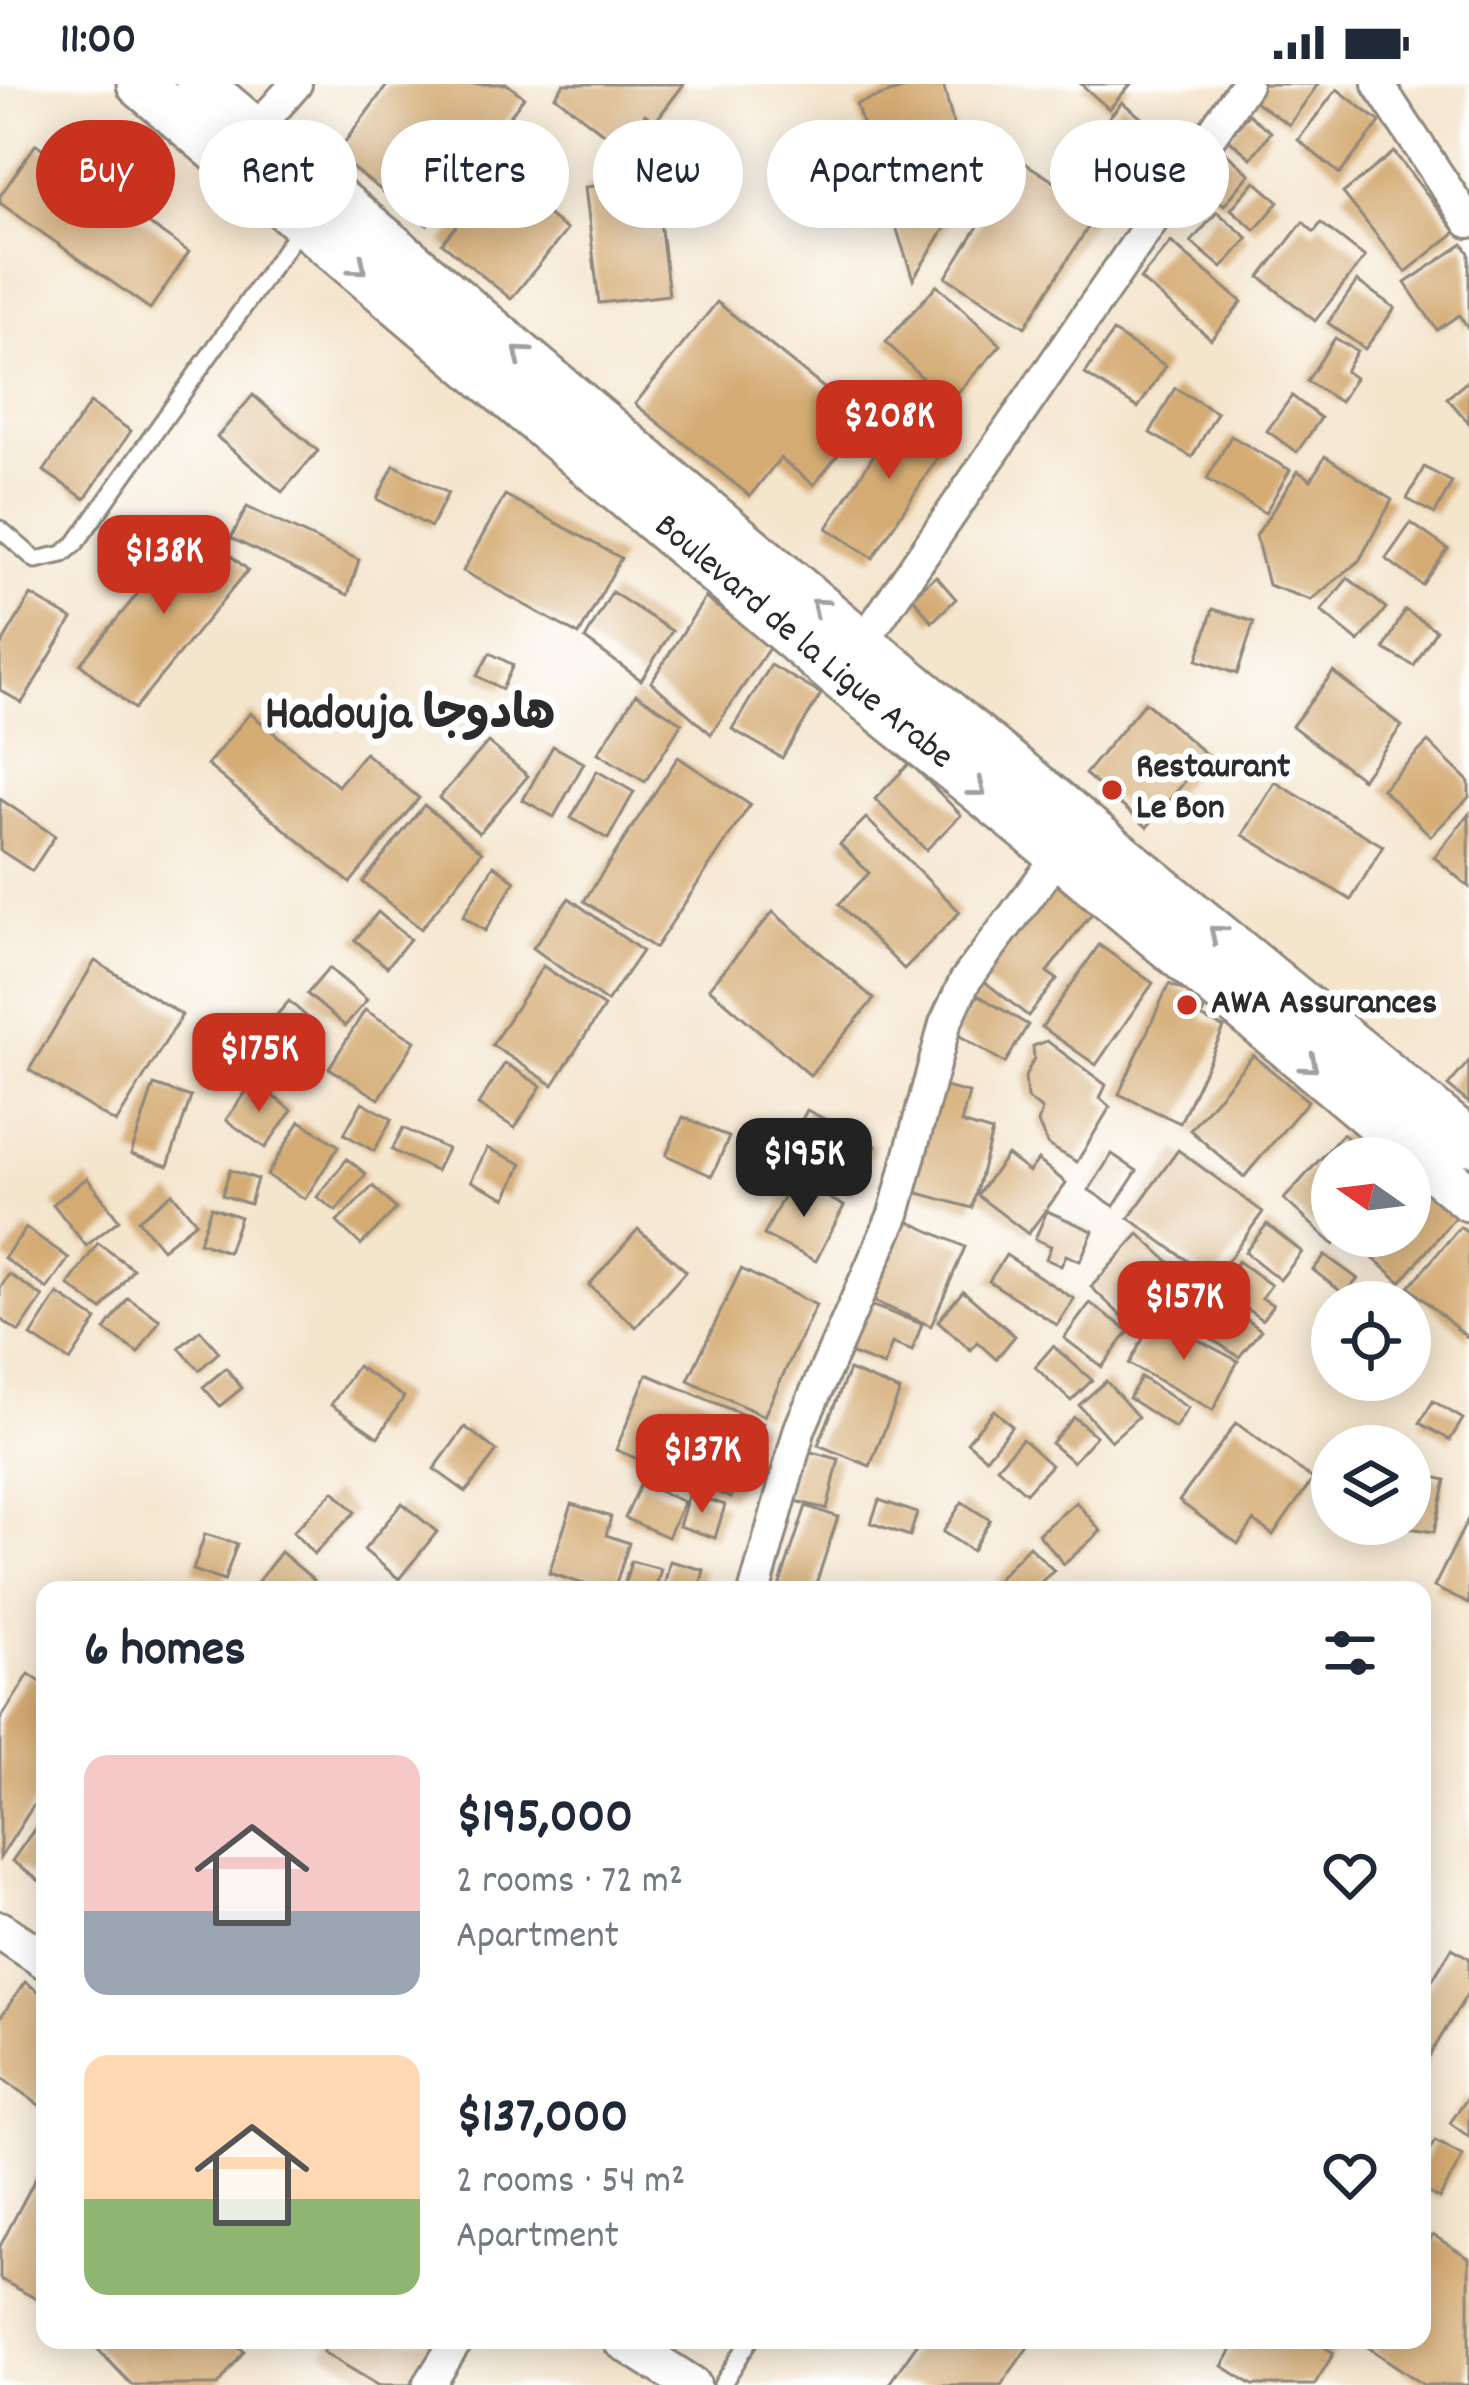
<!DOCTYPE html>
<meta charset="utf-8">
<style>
:root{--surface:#fff;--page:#f2f2f3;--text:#1f2937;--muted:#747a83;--accent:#c8321e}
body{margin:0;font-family:Dekko,"Playpen Sans Arabic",sans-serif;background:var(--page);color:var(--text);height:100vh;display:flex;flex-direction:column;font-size:45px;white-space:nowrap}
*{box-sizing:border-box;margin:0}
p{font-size:39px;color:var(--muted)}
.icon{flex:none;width:66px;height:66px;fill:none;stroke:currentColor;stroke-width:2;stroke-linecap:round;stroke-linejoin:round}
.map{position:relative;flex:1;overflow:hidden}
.side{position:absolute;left:36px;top:1497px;width:1395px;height:768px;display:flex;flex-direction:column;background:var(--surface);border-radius:24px;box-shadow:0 6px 30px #0003}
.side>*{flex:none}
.guide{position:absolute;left:36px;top:36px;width:1398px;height:108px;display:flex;gap:24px}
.needle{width:78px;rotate:284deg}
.buttons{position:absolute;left:1311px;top:1053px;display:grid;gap:24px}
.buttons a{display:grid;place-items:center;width:120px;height:120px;border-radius:50%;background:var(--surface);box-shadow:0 6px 30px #0003;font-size:60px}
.price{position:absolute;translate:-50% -102px;padding:0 27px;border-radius:24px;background:var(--accent);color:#fff;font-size:39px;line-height:78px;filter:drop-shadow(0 3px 6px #0008)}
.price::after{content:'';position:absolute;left:50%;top:72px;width:36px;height:27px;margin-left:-18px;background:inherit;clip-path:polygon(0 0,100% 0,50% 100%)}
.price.current{background:#222;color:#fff}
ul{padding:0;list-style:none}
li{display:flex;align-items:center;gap:36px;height:300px;padding:0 48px}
li span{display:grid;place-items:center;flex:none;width:336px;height:240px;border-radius:24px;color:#555}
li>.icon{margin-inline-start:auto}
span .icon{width:144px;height:144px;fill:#fffc;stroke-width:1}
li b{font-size:51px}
h2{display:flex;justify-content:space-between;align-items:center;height:144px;padding:0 48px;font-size:51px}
.chip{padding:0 42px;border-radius:54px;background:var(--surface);box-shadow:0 6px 30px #0003;font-size:42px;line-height:108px}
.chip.current{background:var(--accent);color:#fff}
.status{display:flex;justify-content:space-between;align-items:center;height:84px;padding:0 60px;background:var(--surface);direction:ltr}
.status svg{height:33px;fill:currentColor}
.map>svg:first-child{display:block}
.building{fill:#d4ab73}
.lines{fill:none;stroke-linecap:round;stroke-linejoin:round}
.service-casing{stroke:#90887c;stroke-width:21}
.minor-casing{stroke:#90887c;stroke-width:36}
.tertiary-casing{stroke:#90887c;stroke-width:42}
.primary-casing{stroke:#90887c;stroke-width:51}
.service{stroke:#fff;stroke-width:15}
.minor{stroke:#fff;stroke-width:30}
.tertiary{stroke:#fff;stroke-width:36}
.primary{stroke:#fff;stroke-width:45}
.oneway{stroke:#a0a0a0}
.poi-dot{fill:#c8321e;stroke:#fff;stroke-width:4.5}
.labels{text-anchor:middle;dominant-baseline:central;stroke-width:12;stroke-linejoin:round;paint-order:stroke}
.street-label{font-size:36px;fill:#2b2b2b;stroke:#fff}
.poi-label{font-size:36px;font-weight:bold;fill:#2b2b2b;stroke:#fff;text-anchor:start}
.district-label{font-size:48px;font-weight:bold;fill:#2b2b2b;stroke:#fff}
</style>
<div class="status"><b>11:00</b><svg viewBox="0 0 49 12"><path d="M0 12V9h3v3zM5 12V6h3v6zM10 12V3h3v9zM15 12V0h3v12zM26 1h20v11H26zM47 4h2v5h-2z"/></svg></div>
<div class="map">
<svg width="1469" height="2301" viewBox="0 0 1469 2301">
<rect width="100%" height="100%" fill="#fff"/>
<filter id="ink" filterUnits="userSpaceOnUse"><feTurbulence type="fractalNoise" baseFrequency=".00833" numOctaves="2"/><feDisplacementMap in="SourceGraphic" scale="24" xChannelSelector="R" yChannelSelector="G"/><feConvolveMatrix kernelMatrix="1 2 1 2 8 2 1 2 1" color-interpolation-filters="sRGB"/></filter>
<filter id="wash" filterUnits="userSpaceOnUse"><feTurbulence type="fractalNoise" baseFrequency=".004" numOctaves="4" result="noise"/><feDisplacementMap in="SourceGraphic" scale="48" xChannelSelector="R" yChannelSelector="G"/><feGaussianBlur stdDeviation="2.7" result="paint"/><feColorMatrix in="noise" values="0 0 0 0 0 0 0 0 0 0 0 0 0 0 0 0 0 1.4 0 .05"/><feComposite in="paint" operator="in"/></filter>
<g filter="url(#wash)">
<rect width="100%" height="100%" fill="#f4e5cd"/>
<g id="blocks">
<!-- building -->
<g class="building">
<polygon points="388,0 507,0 524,13 427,141 335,71"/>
<polygon points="564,0 684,0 655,38 645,30 620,62 555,12"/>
<polygon points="917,0 943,0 964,82 944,107 960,120 913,195 856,20"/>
<polygon points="1081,0 1131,0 1109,25"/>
<polygon points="1262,0 1318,0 1289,41 1252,15"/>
<polygon points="1337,5 1380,38 1340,90 1298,56"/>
<polygon points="1122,18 1162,51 1113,109 1073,76"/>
<polygon points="1248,30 1271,48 1251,74 1228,55"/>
<polygon points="36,60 189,168 150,225 0,119 0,112"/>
<polygon points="1222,66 1250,90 1224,121 1196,98"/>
<polygon points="1394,68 1456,148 1406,188 1343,109"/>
<polygon points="1020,76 1099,126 1025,243 946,193"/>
<polygon points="499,91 567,146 511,215 442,159"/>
<polygon points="655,96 669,211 599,219 585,103"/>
<polygon points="1255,97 1279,118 1255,146 1231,125"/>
<polygon points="1217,128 1248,154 1222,184 1191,158"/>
<polygon points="1303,138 1314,148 1321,139 1365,173 1315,237 1260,193"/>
<polygon points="1171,158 1242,218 1211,255 1140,195"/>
<polygon points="1463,160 1469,169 1469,246 1459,231 1437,246 1405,199"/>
<polygon points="1357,197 1395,224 1365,265 1328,239"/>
<polygon points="937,201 1001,261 948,319 886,258"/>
<polygon points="717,218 865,337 814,401 780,374 750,412 635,320"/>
<polygon points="1113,248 1166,282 1138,324 1085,290"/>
<polygon points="1335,254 1357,267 1345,287 1355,294 1340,318 1307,297"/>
<polygon points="1469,296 1469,339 1447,314"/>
<polygon points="1175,304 1217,329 1192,373 1150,349"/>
<polygon points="253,311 318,367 282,408 217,353"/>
<polygon points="1292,312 1321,334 1297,368 1267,347"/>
<polygon points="90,319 131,347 85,415 44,387"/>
<polygon points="905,322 952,351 873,474 827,444"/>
<polygon points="1231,352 1290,386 1265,429 1207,395"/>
<polygon points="1325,372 1392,416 1359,477 1311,516 1268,501 1256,452 1298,387 1311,396"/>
<polygon points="394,381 448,409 431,443 377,415"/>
<polygon points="1424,383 1452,398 1435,430 1407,415"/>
<polygon points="505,411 621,474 579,551 463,487"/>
<polygon points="247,423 359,476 348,511 231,454"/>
<polygon points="1411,439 1448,465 1422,501 1386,475"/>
<polygon points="194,441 248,486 134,625 80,580"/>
<polygon points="936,492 956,515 932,538 912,512"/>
<polygon points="1348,494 1386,524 1359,558 1321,527"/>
<polygon points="612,508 672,547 641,596 585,555"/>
<polygon points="31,511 72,535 22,619 0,606 0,563"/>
<polygon points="705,514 771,561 711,650 651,598"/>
<polygon points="1213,525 1254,538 1237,590 1197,576"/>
<polygon points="1405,526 1436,546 1414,582 1384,565"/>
<polygon points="490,569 513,581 502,605 477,592"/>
<polygon points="771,581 821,610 782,674 732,645"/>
<polygon points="1333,588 1402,642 1362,695 1292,642"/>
<polygon points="636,610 682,639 645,698 598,669"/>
<polygon points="1145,618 1207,671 1147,743 1085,690"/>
<polygon points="250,629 338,702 365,669 419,714 350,799 207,681"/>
<polygon points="488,658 528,692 479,749 439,714"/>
<polygon points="1428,658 1469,698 1469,713 1431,752 1382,705"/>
<polygon points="553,662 584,679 554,733 523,716"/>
<polygon points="678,673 750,721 655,864 584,817"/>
<polygon points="910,679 961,731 926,766 875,715"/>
<polygon points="597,687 634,708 608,755 571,734"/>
<polygon points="1275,698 1383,762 1351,816 1243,751"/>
<polygon points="0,715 55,752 32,787 0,766"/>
<polygon points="424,721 482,768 421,845 363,798"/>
<polygon points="1469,730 1469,803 1434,773"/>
<polygon points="866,734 960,828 904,885 839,820 869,789 840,760"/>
<polygon points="494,781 515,797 485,847 463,832"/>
<polygon points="1049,795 1092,829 1047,888 1057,895 1028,932 976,891"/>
<polygon points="569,814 642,867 607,918 533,864"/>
<polygon points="378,828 410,855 387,883 355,856"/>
<polygon points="773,828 874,915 810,991 709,904"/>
<polygon points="1099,861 1153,899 1096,981 1042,943"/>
<polygon points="95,877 182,931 116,1039 29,986"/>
<polygon points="543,882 604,923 553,1001 492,961"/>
<polygon points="329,884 367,916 345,942 307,910"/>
<polygon points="1169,900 1208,918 1201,933 1224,944 1180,1039 1119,1010"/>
<polygon points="978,911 1028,941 1005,979 955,949"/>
<polygon points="289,917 325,949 303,975 267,942"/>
<polygon points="365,926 415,957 379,1015 329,984"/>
<polygon points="1047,957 1106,1001 1100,1014 1110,1023 1077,1078 1048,1061 1038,1039 1042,1026 1027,1014 1025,993 1034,974 1033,962"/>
<polygon points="1253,971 1308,1017 1244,1093 1190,1046"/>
<polygon points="1469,977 1469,1019 1448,1002"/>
<polygon points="505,979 541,1002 515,1044 478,1021"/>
<polygon points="253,998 292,1026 265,1064 226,1036"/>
<polygon points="154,1001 191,1013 168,1082 131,1070"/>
<polygon points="936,1001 969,1009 961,1039 992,1048 972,1124 908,1106"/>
<polygon points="362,1018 392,1035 374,1067 344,1050"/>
<polygon points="807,1026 876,1062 849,1113 780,1077"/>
<polygon points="683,1033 729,1053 712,1092 666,1071"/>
<polygon points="300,1037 339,1062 305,1115 267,1091"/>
<polygon points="403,1044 447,1065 436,1087 392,1066"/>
<polygon points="1343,1050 1369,1074 1332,1074 1332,1152 1343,1152 1334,1161 1284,1115"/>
<polygon points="487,1064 522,1080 506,1114 471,1097"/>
<polygon points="1178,1066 1263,1128 1214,1196 1129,1134"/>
<polygon points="1112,1070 1137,1087 1114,1122 1089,1106"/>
<polygon points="1007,1071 1029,1088 1038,1076 1066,1099 1028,1150 977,1111"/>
<polygon points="347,1075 366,1090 336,1127 317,1113"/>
<polygon points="230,1086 257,1095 250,1120 222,1111"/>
<polygon points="87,1094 119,1136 86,1162 53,1120"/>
<polygon points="792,1095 844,1122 816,1177 764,1151"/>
<polygon points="373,1102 396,1125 361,1161 337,1138"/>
<polygon points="1422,1103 1456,1132 1401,1198 1367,1169 1381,1152 1410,1152 1410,1118"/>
<polygon points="172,1109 196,1138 162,1165 138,1136"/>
<polygon points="211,1123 240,1133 228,1168 199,1158"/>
<polygon points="1047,1127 1093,1147 1080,1177 1066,1171 1061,1182 1046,1175 1051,1162 1035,1155"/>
<polygon points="901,1134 965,1163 931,1242 866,1214"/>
<polygon points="1267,1140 1302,1168 1280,1196 1245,1168"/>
<polygon points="1460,1143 1469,1150 1469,1255 1409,1203"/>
<polygon points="26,1144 69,1174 47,1205 4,1174"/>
<polygon points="638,1145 686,1187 636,1243 589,1201"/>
<polygon points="1139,1150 1179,1187 1131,1241 1091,1203"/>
<polygon points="98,1159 133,1185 102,1226 68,1201"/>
<polygon points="1006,1171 1074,1215 1057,1241 989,1197"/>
<polygon points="1325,1171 1358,1195 1344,1210 1313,1186"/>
<polygon points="1238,1177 1271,1201 1262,1214 1273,1221 1262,1236 1219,1205"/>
<polygon points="741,1185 816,1221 764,1332 688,1296"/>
<polygon points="9,1190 43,1213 19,1248 0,1235 0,1204"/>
<polygon points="1197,1198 1261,1246 1239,1273 1174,1230"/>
<polygon points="963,1207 1015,1252 996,1275 977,1258 971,1266 938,1237"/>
<polygon points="58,1210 97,1236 70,1277 31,1252"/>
<polygon points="128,1214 160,1236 138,1269 105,1246"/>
<polygon points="862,1218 922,1240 912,1267 892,1259 884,1282 844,1267"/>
<polygon points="1090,1219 1129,1247 1102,1283 1064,1254"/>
<polygon points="1155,1233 1238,1277 1213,1326 1129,1280"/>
<polygon points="200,1246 219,1268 199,1286 179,1264"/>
<polygon points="1053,1262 1092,1296 1071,1317 1035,1283"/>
<polygon points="357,1282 404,1313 378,1353 331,1321"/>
<polygon points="226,1284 242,1304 220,1322 203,1303"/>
<polygon points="849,1286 900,1307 870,1382 818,1361"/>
<polygon points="647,1290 763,1339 731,1414 616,1366"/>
<polygon points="1141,1293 1188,1324 1175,1344 1129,1314"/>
<polygon points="1106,1297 1138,1333 1111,1357 1079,1321"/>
<polygon points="1433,1317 1463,1335 1450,1356 1420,1339"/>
<polygon points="994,1326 1012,1342 986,1374 967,1358"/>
<polygon points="1074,1333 1096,1352 1073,1378 1051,1359"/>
<polygon points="1236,1339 1313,1395 1273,1451 1254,1437 1238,1460 1179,1417"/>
<polygon points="465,1343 497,1367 466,1408 434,1385"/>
<polygon points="1022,1355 1051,1381 1026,1409 997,1383"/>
<polygon points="799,1365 839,1375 827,1425 787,1415"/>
<polygon points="1420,1390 1446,1396 1434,1448 1410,1444"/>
<polygon points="641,1399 684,1418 668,1453 625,1434"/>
<polygon points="334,1407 355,1428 314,1470 293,1448"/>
<polygon points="689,1409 725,1421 715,1454 679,1442"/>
<polygon points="879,1416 917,1429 910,1452 871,1439"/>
<polygon points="962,1418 990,1436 972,1467 943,1448"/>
<polygon points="1076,1418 1101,1447 1064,1480 1038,1450"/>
<polygon points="402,1419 437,1448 399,1495 364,1466"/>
<polygon points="572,1420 611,1433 606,1451 629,1459 614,1506 602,1506 549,1489"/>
<polygon points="806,1422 838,1433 814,1506 778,1506"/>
<polygon points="1469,1433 1469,1520 1434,1503"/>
<polygon points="205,1450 237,1460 224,1497 193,1486"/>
<polygon points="1029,1462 1054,1487 1031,1506 1006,1506 997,1496"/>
<polygon points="281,1468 314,1496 306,1506 251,1506"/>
<polygon points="631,1477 661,1485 655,1506 623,1506"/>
<polygon points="670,1477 704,1486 699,1506 663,1506"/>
<polygon points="29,1590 45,1601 45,1703 0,1774 0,1636"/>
<polygon points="45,1730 45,1801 12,1777"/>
<polygon points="1452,1864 1469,1874 1469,1907 1422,1984 1422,1913"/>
<polygon points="25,1898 45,1912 45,2025 0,1993 0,1934"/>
<polygon points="1469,2012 1469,2053 1450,2039"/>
<polygon points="1435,2057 1463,2072 1439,2115 1422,2105 1422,2080"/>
<polygon points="45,2076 45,2212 42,2218 0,2195 0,2162"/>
<polygon points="1433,2151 1469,2174 1469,2301 1424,2301 1362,2259 1364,2256 1422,2256 1422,2168"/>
<polygon points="89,2256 230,2256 244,2267 218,2301 132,2301"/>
<polygon points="331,2256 439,2256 410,2301 378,2301 323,2268"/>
<polygon points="920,2256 1018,2256 1028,2263 1001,2301 888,2301"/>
<polygon points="1238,2256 1313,2256 1334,2269 1314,2301 1253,2301 1222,2282"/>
</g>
</g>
</g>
<g filter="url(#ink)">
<use href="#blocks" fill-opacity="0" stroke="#90887c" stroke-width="3"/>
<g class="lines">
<!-- service casing -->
<g class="service-casing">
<g id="service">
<polyline points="0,445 36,476 63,470 76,459 300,144"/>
<polyline points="722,2301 750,2256"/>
</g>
</g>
<!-- minor casing -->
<g class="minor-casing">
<g id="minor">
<polyline points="1378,0 1469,138"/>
<polyline points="243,60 296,0"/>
<polyline points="852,574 1246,0"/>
<polyline points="755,1506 800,1344 894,1130 945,940 965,897 1069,758"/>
<polyline points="429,2301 457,2256"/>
</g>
</g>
<!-- tertiary casing -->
<g class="tertiary-casing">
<g id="tertiary">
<polyline points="0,1846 45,1876"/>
<polyline points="621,2256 692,2301"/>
</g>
</g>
<!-- primary casing -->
<g class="primary-casing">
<g id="primary">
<path id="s1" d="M140,0L839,592L1060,771L1469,1114"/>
<polyline points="199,0 862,559 1469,1058"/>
</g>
</g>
<!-- service -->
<use href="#service" class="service"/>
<!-- minor -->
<use href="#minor" class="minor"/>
<!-- tertiary -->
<use href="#tertiary" class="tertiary"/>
<!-- primary -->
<use href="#primary" class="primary"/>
</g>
<!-- one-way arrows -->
<defs><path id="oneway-chevron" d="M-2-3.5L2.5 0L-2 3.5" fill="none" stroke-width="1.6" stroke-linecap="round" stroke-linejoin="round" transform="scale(3)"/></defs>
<g class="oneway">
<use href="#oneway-chevron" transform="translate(359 183) rotate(40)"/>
<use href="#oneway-chevron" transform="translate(521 270) rotate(-140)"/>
<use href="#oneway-chevron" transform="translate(819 522) rotate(-140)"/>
<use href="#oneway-chevron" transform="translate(978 705) rotate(39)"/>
<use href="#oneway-chevron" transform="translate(1217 849) rotate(-140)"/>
<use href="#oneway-chevron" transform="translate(1310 981) rotate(40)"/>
</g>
</g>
<!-- markers -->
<g class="poi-dot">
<circle cx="1112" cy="706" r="12"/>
<circle cx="1187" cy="921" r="12"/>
</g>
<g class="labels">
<!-- street labels -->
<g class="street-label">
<text stroke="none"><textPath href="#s1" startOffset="867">Boulevard de la Ligue Arabe</textPath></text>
</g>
<!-- poi labels -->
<g class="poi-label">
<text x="1136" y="685">Restaurant<tspan x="1136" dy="41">Le Bon</tspan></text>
<text x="1211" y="921">AWA Assurances</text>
</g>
<!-- district labels -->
<g class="district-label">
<text x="410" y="633">Hadouja هادوجا</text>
</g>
</g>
</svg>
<div class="buttons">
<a><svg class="needle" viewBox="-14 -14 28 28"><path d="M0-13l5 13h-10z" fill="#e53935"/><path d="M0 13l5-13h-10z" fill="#747a83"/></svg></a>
<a><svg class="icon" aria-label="locate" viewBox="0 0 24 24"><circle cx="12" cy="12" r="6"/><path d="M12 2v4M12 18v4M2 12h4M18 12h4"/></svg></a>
<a><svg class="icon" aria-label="layers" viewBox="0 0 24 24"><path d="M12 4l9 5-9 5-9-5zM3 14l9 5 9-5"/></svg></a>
</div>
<b class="price" style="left:889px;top:398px">$208K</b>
<b class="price" style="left:164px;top:533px">$138K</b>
<b class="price" style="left:259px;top:1031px">$175K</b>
<b class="price current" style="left:804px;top:1136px">$195K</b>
<b class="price" style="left:1184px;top:1279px">$157K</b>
<b class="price" style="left:702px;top:1432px">$137K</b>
<div class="guide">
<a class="chip current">Buy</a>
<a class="chip">Rent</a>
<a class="chip">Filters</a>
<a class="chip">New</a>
<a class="chip">Apartment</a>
<a class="chip">House</a>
</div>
<section class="side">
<h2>6 homes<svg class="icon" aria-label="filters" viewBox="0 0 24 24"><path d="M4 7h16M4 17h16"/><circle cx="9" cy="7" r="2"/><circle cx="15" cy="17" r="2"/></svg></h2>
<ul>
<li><span style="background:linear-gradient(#f6c9c9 65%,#9aa5b1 0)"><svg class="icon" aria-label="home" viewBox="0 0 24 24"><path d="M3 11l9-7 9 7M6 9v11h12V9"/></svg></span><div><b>$195,000</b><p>2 rooms · 72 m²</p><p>Apartment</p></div><svg class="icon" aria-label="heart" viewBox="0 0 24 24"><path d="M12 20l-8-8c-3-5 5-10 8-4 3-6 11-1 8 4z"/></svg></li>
<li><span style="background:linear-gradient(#ffd9b3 60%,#8fb573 0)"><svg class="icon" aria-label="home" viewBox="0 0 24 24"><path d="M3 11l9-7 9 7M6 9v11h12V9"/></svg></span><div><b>$137,000</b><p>2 rooms · 54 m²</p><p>Apartment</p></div><svg class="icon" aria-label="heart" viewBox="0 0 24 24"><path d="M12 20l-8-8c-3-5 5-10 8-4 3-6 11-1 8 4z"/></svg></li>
</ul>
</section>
</div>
